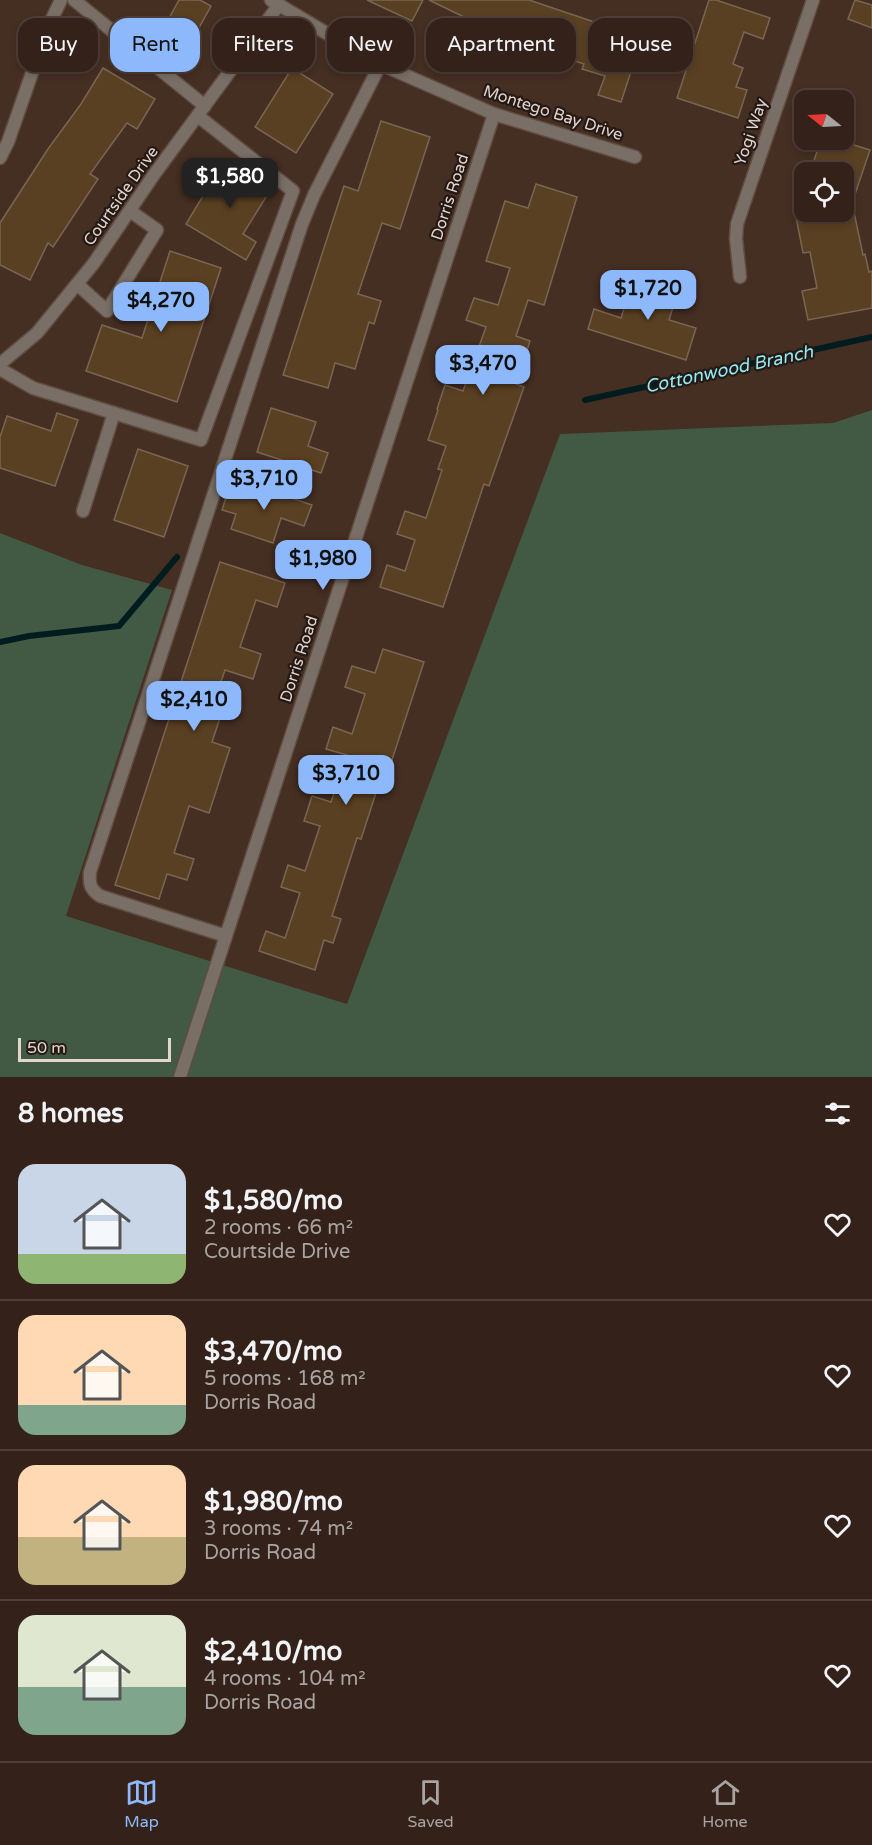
<!DOCTYPE html>
<meta charset="utf-8">
<style>
:root{--surface:#34221a;--page:#3f2f27;--text:#f1f3f6;--muted:#a9a4a2;--line:#4e3f39;--accent:#8db9fc}
body{margin:0;font-family:"Varela Round",sans-serif;background:var(--page);color:var(--text);height:100vh;display:flex;flex-direction:column;font-size:22px;white-space:nowrap}
*{box-sizing:border-box;margin:0}
p{font-size:20px;color:var(--muted)}
.icon{flex:none;width:33px;height:33px;fill:none;stroke:currentColor;stroke-width:2;stroke-linecap:round;stroke-linejoin:round}
.map{position:relative;height:1077px;overflow:hidden}
.sheet{display:flex;flex-direction:column;background:var(--surface);flex:1}
.sheet>*{flex:none}
.guide{position:absolute;left:18px;top:18px;width:837px;height:54px;display:flex;gap:12px}
.needle{width:39px;rotate:288deg}
.buttons{position:absolute;left:794px;top:90px;display:grid;gap:12px}
.buttons a{display:grid;place-items:center;width:60px;height:60px;border-radius:12px;background:var(--surface);box-shadow:0 3px 9px #0003,0 0 0 2px var(--line);font-size:30px}
.scale{position:absolute;left:18px;bottom:15px;width:153px;box-sizing:border-box;padding-left:6px;border:3px solid #e3d4cd;border-top:0;font-size:16px;line-height:21px;white-space:nowrap;color:#e3d4cd;-webkit-text-stroke:4px #241914;paint-order:stroke}
.price{position:absolute;translate:-50% -51px;padding:0 14px;border-radius:12px;background:var(--accent);color:#111;font-size:20px;line-height:39px;filter:drop-shadow(0 2px 3px #0008)}
.price::after{content:'';position:absolute;left:50%;top:36px;width:18px;height:14px;margin-left:-9px;background:inherit;clip-path:polygon(0 0,100% 0,50% 100%)}
.price.active{background:#222;color:#fff}
ul{padding:0;list-style:none}
li{display:flex;align-items:center;gap:18px;height:150px;padding:0 18px}
li+li{border-top:2px solid var(--line)}
li span{display:grid;place-items:center;flex:none;width:168px;height:120px;border-radius:18px;color:#555}
li>.icon{margin-inline-start:auto}
span .icon{width:72px;height:72px;fill:#fffc;stroke-width:1}
li b{font-size:26px}
h2{display:flex;justify-content:space-between;align-items:center;height:72px;padding:0 18px;font-size:26px}
.chip{padding:0 21px;border-radius:18px;background:var(--surface);box-shadow:0 3px 9px #0003,0 0 0 2px var(--line);font-size:21px;line-height:54px}
.chip.active{background:var(--accent);color:#111}
.dock{display:flex;justify-content:space-around;align-items:center;height:84px;border-top:2px solid var(--line);background:var(--surface);font-size:16px;color:var(--muted)}
.dock a{display:grid;justify-items:center;gap:3px}
.dock .active{color:var(--accent)}
.map>svg:first-child{display:block}
.green{fill:#425943}
.lines{fill:none;stroke-linecap:round;stroke-linejoin:round}
.stream{stroke:#001c1f;stroke-width:6}
.building{fill:#5a4022;stroke:#796652;stroke-width:1.5}
.service-casing{stroke:#614c41;stroke-width:15}
.minor-casing{stroke:#614c41;stroke-width:15}
.service{stroke:#796f67;stroke-width:12}
.minor{stroke:#796f67;stroke-width:12}
.labels{text-anchor:middle;dominant-baseline:central;stroke-width:4.5;stroke-linejoin:round;paint-order:stroke}
.street-label{font-size:16px;fill:#e3d4cd;stroke:#241914}
.water-label{font-size:18px;font-style:italic;fill:#91ecf5;stroke:#241914}
</style>
<div class="map">
<svg width="872" height="1077" viewBox="0 0 872 1077">
<rect width="100%" height="100%" fill="#452e22"/>
<!-- green -->
<polygon class="green" points="872,410 872,1077 0,1077 0,533 82,565 172,590 66,916 347,1004 560,434 833,423"/>
<g class="lines">
<!-- stream -->
<g class="stream">
<polyline points="585,400 872,337"/>
<polyline points="0,642 29,636 119,626 177,557"/>
</g>
</g>
<!-- building -->
<g class="building">
<polygon points="179,0 200,0 211,6 184,55 157,40"/>
<polygon points="367,0 423,0 412,21"/>
<polygon points="429,0 529,0 642,38 621,102 598,95 605,76 582,69 584,64 541,50 534,73 497,62 476,53 484,36 459,24 462,16"/>
<polygon points="709,0 716,0 770,18 763,39 744,32 733,64 743,68 736,87 747,90 738,118 677,98"/>
<polygon points="855,0 872,5 872,28 848,19"/>
<polygon points="103,68 155,99 137,129 127,123 90,174 98,179 53,247 48,243 30,280 0,265 0,223 48,149 81,104"/>
<polygon points="292,68 333,94 296,153 255,127"/>
<polygon points="381,121 430,137 400,229 382,223 358,294 381,301 374,324 369,322 355,369 335,363 328,388 283,375 344,186 358,191"/>
<polygon points="821,140 838,140 870,150 849,212 854,212 863,255 865,254 869,272 872,271 872,308 808,320 802,291 817,288 810,252 803,253 795,212 843,212 843,172 810,172"/>
<polygon points="224,161 271,189 243,234 256,242 246,260 186,224"/>
<polygon points="536,184 577,197 544,305 528,300 516,336 530,341 516,384 524,387 489,486 484,484 443,607 380,587 387,565 405,571 415,540 397,534 405,511 426,518 442,470 438,469 446,446 428,440 438,410 437,409 445,385 463,391 486,327 466,320 474,298 498,305 510,268 486,261 505,201 528,208"/>
<polygon points="170,251 221,268 177,402 86,371 102,325 142,338"/>
<polygon points="650,279 679,288 669,320 696,328 686,360 588,329 594,309 621,318 633,280 648,285"/>
<polygon points="271,408 316,422 308,446 328,453 321,473 257,452"/>
<polygon points="57,413 78,420 55,486 0,468 0,437 7,416 51,431"/>
<polygon points="138,449 188,466 164,537 114,520"/>
<polygon points="245,482 312,505 304,526 281,518 273,543 231,529 236,514 222,510 228,491 240,495"/>
<polygon points="220,562 285,583 277,607 256,600 240,647 261,654 253,679 225,670 210,714 220,718 212,742 230,748 209,813 189,806 174,853 194,859 187,880 167,874 159,899 115,885"/>
<polygon points="383,649 424,662 389,769 384,768 361,839 357,838 332,916 341,919 333,943 324,940 315,970 259,951 266,931 285,938 300,893 281,887 288,865 305,871 320,826 304,821 312,796 331,802 347,755 326,749 333,727 352,734 365,694 345,687 352,666 375,673"/>
</g>
<g class="lines">
<!-- service casing -->
<g class="service-casing">
<g id="service">
<polyline points="74,0 205,106"/>
<polyline points="0,158 8,142 48,27 61,0"/>
<polyline points="77,284 107,311 157,230 130,211"/>
<polyline points="0,369 33,388 201,440 293,191 198,116"/>
<polyline points="83,511 114,413"/>
<path d="M226,936L100,896C90,889 89,884 90,872L302,224L314,195L380,65"/>
</g>
</g>
<!-- minor casing -->
<g class="minor-casing">
<g id="minor">
<polyline points="271,0 373,61 494,114 635,157"/>
<polyline points="740,277 736,239 737,224 813,0"/>
<polyline points="0,364 37,333 94,263 153,176 278,6"/>
<polyline points="180,1077 494,114"/>
</g>
</g>
<!-- service -->
<use href="#service" class="service"/>
<!-- minor -->
<use href="#minor" class="minor"/>
</g>
<g class="labels">
<!-- street labels -->
<g class="street-label">
<text transform="translate(553 113) rotate(18)">Montego Bay Drive</text>
<text transform="translate(751 132) rotate(-71)">Yogi Way</text>
<text transform="translate(121 196) rotate(-55)">Courtside Drive</text>
<text transform="translate(450 197) rotate(-72)">Dorris Road</text>
<text transform="translate(299 659) rotate(-72)">Dorris Road</text>
</g>
<!-- water labels -->
<g class="water-label">
<text transform="translate(729 369) rotate(-12)">Cottonwood Branch</text>
</g>
</g>
</svg>
<div class="buttons">
<a><svg class="needle" viewBox="-14 -14 28 28"><path d="M0-13l5 13h-10z" fill="#e53935"/><path d="M0 13l5-13h-10z" fill="#a9a4a2"/></svg></a>
<a><svg class="icon" aria-label="locate" viewBox="0 0 24 24"><circle cx="12" cy="12" r="6"/><path d="M12 2v4M12 18v4M2 12h4M18 12h4"/></svg></a>
</div>
<div class="scale">50 m</div>
<b class="price active" style="left:230px;top:209px">$1,580</b>
<b class="price" style="left:648px;top:321px">$1,720</b>
<b class="price" style="left:161px;top:333px">$4,270</b>
<b class="price" style="left:483px;top:396px">$3,470</b>
<b class="price" style="left:264px;top:511px">$3,710</b>
<b class="price" style="left:323px;top:591px">$1,980</b>
<b class="price" style="left:194px;top:732px">$2,410</b>
<b class="price" style="left:346px;top:806px">$3,710</b>
<div class="guide">
<a class="chip">Buy</a>
<a class="chip active">Rent</a>
<a class="chip">Filters</a>
<a class="chip">New</a>
<a class="chip">Apartment</a>
<a class="chip">House</a>
</div>
</div>
<section class="sheet">
<h2>8 homes<svg class="icon" aria-label="filters" viewBox="0 0 24 24"><path d="M4 7h16M4 17h16"/><circle cx="9" cy="7" r="2"/><circle cx="15" cy="17" r="2"/></svg></h2>
<ul>
<li><span style="background:linear-gradient(#c9d6e8 75%,#8fb573 0)"><svg class="icon" aria-label="home" viewBox="0 0 24 24"><path d="M3 11l9-7 9 7M6 9v11h12V9"/></svg></span><div><b>$1,580/mo</b><p>2 rooms · 66 m²</p><p>Courtside Drive</p></div><svg class="icon" aria-label="heart" viewBox="0 0 24 24"><path d="M12 20l-8-8c-3-5 5-10 8-4 3-6 11-1 8 4z"/></svg></li>
<li><span style="background:linear-gradient(#ffd9b3 75%,#7fa58c 0)"><svg class="icon" aria-label="home" viewBox="0 0 24 24"><path d="M3 11l9-7 9 7M6 9v11h12V9"/></svg></span><div><b>$3,470/mo</b><p>5 rooms · 168 m²</p><p>Dorris Road</p></div><svg class="icon" aria-label="heart" viewBox="0 0 24 24"><path d="M12 20l-8-8c-3-5 5-10 8-4 3-6 11-1 8 4z"/></svg></li>
<li><span style="background:linear-gradient(#ffd9b3 60%,#c2b280 0)"><svg class="icon" aria-label="home" viewBox="0 0 24 24"><path d="M3 11l9-7 9 7M6 9v11h12V9"/></svg></span><div><b>$1,980/mo</b><p>3 rooms · 74 m²</p><p>Dorris Road</p></div><svg class="icon" aria-label="heart" viewBox="0 0 24 24"><path d="M12 20l-8-8c-3-5 5-10 8-4 3-6 11-1 8 4z"/></svg></li>
<li><span style="background:linear-gradient(#dfe7d0 60%,#7fa58c 0)"><svg class="icon" aria-label="home" viewBox="0 0 24 24"><path d="M3 11l9-7 9 7M6 9v11h12V9"/></svg></span><div><b>$2,410/mo</b><p>4 rooms · 104 m²</p><p>Dorris Road</p></div><svg class="icon" aria-label="heart" viewBox="0 0 24 24"><path d="M12 20l-8-8c-3-5 5-10 8-4 3-6 11-1 8 4z"/></svg></li>
</ul>
</section>
<nav class="dock">
<a class="active"><svg class="icon" aria-label="map" viewBox="0 0 24 24"><path d="M3 6l6-2 6 2 6-2v14l-6 2-6-2-6 2zM9 4v14M15 6v14"/></svg>Map</a>
<a><svg class="icon" aria-label="saved" viewBox="0 0 24 24"><path d="M7 4h10v16l-5-4-5 4z"/></svg>Saved</a>
<a><svg class="icon" aria-label="home" viewBox="0 0 24 24"><path d="M3 11l9-7 9 7M6 9v11h12V9"/></svg>Home</a>
</nav>
